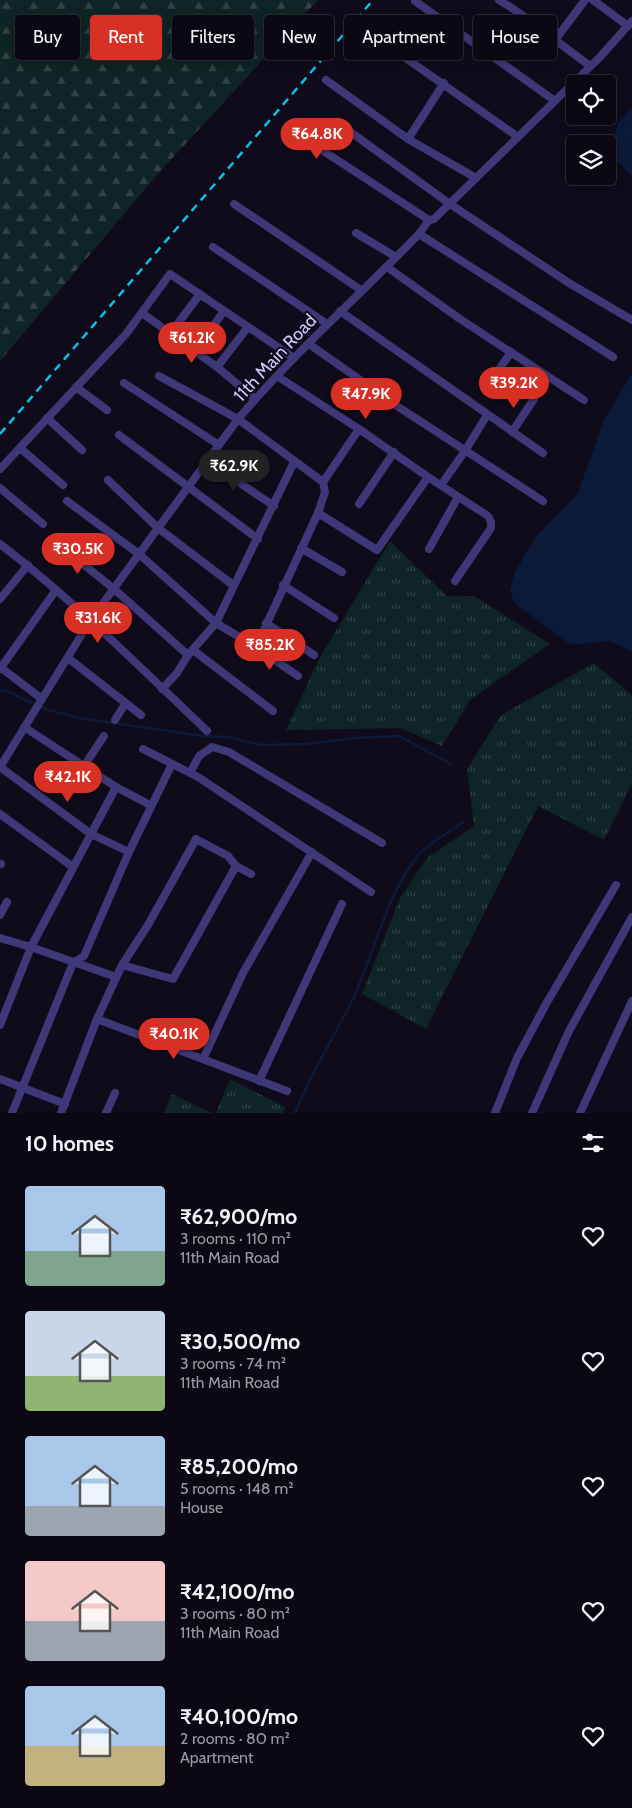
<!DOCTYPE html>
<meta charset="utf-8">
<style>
:root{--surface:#0b0814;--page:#191622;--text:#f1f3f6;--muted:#9a9aa0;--line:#2b2934;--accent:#d93025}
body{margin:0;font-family:Cabin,sans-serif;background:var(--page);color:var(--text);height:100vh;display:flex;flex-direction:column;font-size:19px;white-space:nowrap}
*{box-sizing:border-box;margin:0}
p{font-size:16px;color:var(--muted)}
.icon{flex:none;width:28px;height:28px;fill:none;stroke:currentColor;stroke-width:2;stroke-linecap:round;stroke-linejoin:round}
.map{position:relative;height:1113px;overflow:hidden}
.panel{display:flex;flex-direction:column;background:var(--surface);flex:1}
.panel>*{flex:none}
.top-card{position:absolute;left:15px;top:15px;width:602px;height:45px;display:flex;gap:10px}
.fabs{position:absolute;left:566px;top:75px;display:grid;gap:10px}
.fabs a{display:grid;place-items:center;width:50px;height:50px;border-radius:5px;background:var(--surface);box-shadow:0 2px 12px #0003,0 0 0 1px var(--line);font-size:25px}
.price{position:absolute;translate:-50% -42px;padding:0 11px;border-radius:18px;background:var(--accent);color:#fff;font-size:16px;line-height:32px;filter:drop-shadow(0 1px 2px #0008)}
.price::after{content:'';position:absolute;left:50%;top:30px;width:15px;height:11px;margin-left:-8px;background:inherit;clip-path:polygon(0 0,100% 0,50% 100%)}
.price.selected{background:#222;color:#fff}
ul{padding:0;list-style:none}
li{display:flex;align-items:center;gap:15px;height:125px;padding:0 25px}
li span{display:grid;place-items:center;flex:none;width:140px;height:100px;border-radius:5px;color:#555}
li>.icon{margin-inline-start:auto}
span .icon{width:60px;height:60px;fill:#fffc;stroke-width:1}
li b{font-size:21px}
h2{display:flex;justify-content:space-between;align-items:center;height:60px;padding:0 25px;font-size:21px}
.pill{padding:0 18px;border-radius:5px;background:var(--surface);box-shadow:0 2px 12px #0003,0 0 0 1px var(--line);font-size:18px;line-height:45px}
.pill.selected{background:var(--accent);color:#fff}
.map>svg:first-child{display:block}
.grass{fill:url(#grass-tufts)}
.forest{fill:url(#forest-firs)}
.water{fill:#0c1a39}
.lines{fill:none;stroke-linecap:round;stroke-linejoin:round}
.stream{stroke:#0c1a39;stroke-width:2.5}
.street{stroke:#3f3878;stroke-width:8}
.rail{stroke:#0ac3e6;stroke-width:2.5;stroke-dasharray:8 6;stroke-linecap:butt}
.labels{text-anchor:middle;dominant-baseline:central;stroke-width:4;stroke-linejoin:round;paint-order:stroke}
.street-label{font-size:18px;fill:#d1c8fd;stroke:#0f0b1b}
</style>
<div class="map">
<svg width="632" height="1113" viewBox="0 0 632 1113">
<defs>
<pattern id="grass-tufts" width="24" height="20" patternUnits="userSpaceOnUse" patternTransform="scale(1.25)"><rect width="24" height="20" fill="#0f2424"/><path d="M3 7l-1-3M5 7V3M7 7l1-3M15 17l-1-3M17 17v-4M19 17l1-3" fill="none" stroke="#314245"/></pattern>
<pattern id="forest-firs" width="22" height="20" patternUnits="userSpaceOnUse" patternTransform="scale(1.25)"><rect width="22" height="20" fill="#0f2424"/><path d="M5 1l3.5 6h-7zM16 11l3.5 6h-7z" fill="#314245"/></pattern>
</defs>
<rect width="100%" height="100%" fill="#0f0b1b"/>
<!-- grass -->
<g class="grass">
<polygon points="390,541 447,596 474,596 550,644 471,699 442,746 401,728 286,730 320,657"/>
<polygon points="594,663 632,695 632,784 604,840 538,806 426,1029 362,994 400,898 427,858 474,826 467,769 501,715"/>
<polygon points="230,1079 285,1107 283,1113 216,1113"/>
<polygon points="172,1094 212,1113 164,1113"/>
</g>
<!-- forest -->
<polygon class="forest" points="0,0 318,0 156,176 0,361"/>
<!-- water -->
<g class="water">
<polygon points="632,109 632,176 613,157 610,147 619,121"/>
<polygon points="632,373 632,651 610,641 571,645 515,604 510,591 515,572 536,537 578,493 604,420"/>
</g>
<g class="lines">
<!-- stream -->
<g class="stream">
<polyline points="0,691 4,690 48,710 79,718 203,736 228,737 261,745 305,744 354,738 399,736 451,764"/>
<path d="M295,1113C311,1074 333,1038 352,1001C375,953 385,897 418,855C427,845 452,830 464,822"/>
</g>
<!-- street -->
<g class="street">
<polyline points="499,0 515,10 590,66"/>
<polyline points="593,0 628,26"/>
<polyline points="415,1 555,101"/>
<polyline points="373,35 518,137"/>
<polyline points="555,40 585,0"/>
<polyline points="326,80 408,139 476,178"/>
<polyline points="349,131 450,204 569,283 632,320"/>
<polyline points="302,137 429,220"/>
<polyline points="408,139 444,83"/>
<polyline points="234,204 361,290"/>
<polyline points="356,233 396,257"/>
<polyline points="419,234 613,357"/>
<polyline points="213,247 327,324"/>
<polyline points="387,267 460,319 584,400"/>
<polyline points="340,311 543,453"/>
<polyline points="142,313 217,367 255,399"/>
<polyline points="170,334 200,294"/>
<polyline points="309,344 400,408 543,501"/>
<polyline points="195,351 224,311"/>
<polyline points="217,367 248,327"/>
<polyline points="496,374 511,352"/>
<polyline points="277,376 359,429 428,477 488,516 491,522 491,528 455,581"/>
<polyline points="124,383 219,445"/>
<polyline points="76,387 107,410"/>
<polyline points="47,418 82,450"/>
<polyline points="512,432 534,399"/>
<polyline points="119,435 258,539"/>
<polyline points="20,448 63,485"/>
<polyline points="211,457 237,481 274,506"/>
<polyline points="0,469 126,334 170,274 294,358"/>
<polyline points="108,480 158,528 233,585"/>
<polyline points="323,482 359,429"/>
<polyline points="441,485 465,451 487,415"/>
<polyline points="0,488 43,524"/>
<polyline points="67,501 139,554 216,623 256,647 318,513 325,492 323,482 238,419 159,376"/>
<polyline points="359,504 394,452"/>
<polyline points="318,513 377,550 428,477"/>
<polyline points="57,543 114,589 188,655"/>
<path d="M0,544C73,600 140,667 207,731"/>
<polyline points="301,548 342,572"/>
<polyline points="429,549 458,497"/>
<polyline points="283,585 334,618"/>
<polyline points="0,599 28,565"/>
<polyline points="266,623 314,655"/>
<polyline points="256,647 298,676"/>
<polyline points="193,650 273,711"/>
<polyline points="68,658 141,715"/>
<polyline points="0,667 42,699"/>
<polyline points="0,669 56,590"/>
<polyline points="162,689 177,673 188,655 216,623 294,462"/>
<polyline points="115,720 125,704"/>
<polyline points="24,727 116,787 150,805"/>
<polyline points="143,749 198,777 371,892"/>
<polyline points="84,766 104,736"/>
<path d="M0,767L90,621L238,419C294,353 359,296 419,234L429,220L434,219L600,57L632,21"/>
<polyline points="0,767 91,834 129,852"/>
<polyline points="190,773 199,756 212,747 229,752 382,843"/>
<polyline points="0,814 73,867"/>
<polyline points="0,864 1,864"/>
<polyline points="236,866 251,874"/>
<polyline points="0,915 7,902"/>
<polyline points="0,938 31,947 116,787"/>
<polyline points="97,1019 287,1091"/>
<polyline points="0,1025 31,947 116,977"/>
<polyline points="203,1059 243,973 312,852"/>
<polyline points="0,1079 65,1104"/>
<polyline points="259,1081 342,904"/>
<polyline points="12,1113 73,963 84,956 129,852 172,764"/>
<polyline points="61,1113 97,1019 122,965 148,925 196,839 228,856 236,866 173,979 122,965"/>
<polyline points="106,1113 115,1093"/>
<polyline points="495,1113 517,1058 546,1004 616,885"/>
<polyline points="532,1113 569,1031 632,917"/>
<polyline points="580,1113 632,1001"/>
</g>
<!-- rail -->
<polyline class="rail" points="0,434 373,0"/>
</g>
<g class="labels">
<!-- street labels -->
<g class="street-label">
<text transform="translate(275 358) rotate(-47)">11th Main Road</text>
</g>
</g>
</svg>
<div class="fabs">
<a><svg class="icon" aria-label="locate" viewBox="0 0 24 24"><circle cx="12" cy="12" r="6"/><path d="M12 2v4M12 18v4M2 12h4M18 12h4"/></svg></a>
<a><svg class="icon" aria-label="layers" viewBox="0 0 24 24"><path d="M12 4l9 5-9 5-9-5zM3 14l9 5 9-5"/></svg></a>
</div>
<b class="price" style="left:317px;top:160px">₹64.8K</b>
<b class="price" style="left:192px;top:364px">₹61.2K</b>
<b class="price" style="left:514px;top:409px">₹39.2K</b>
<b class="price" style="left:366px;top:420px">₹47.9K</b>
<b class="price selected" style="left:234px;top:492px">₹62.9K</b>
<b class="price" style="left:78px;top:575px">₹30.5K</b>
<b class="price" style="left:98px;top:644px">₹31.6K</b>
<b class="price" style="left:270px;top:671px">₹85.2K</b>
<b class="price" style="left:68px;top:803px">₹42.1K</b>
<b class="price" style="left:174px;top:1060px">₹40.1K</b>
<div class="top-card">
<a class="pill">Buy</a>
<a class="pill selected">Rent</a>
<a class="pill">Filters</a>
<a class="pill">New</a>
<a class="pill">Apartment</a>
<a class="pill">House</a>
</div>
</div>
<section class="panel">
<h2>10 homes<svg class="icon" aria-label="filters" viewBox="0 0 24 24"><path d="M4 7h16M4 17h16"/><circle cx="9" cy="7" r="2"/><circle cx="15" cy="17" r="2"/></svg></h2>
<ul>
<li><span style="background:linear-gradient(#a9c7e8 65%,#7fa58c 0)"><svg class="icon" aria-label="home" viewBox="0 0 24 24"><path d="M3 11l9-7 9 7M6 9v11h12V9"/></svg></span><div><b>₹62,900/mo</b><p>3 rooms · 110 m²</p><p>11th Main Road</p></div><svg class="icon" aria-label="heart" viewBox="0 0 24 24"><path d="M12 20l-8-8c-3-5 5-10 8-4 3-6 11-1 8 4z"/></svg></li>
<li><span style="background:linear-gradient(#c9d6e8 65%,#8fb573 0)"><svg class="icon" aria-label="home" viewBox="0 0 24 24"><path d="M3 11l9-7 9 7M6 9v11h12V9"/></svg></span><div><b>₹30,500/mo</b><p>3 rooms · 74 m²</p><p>11th Main Road</p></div><svg class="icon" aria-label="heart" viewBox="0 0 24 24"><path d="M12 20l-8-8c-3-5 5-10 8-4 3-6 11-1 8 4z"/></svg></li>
<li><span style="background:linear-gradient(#a9c7e8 70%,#9aa5b1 0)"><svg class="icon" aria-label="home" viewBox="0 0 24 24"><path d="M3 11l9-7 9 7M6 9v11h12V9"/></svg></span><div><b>₹85,200/mo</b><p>5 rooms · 148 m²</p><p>House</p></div><svg class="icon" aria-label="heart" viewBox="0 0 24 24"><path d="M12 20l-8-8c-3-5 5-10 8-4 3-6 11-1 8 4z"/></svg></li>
<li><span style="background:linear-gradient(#f6c9c9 60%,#9aa5b1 0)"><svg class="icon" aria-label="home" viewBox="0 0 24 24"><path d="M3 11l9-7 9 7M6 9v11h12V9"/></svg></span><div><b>₹42,100/mo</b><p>3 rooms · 80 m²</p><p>11th Main Road</p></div><svg class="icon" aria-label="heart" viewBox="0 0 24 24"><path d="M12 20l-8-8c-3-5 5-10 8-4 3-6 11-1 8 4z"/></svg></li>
<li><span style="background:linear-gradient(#a9c7e8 60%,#c2b280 0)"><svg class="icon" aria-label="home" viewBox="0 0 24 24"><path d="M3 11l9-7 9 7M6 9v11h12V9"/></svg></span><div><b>₹40,100/mo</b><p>2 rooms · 80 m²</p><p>Apartment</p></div><svg class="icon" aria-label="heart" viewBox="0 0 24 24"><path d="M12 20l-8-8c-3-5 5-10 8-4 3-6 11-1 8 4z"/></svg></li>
</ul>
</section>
